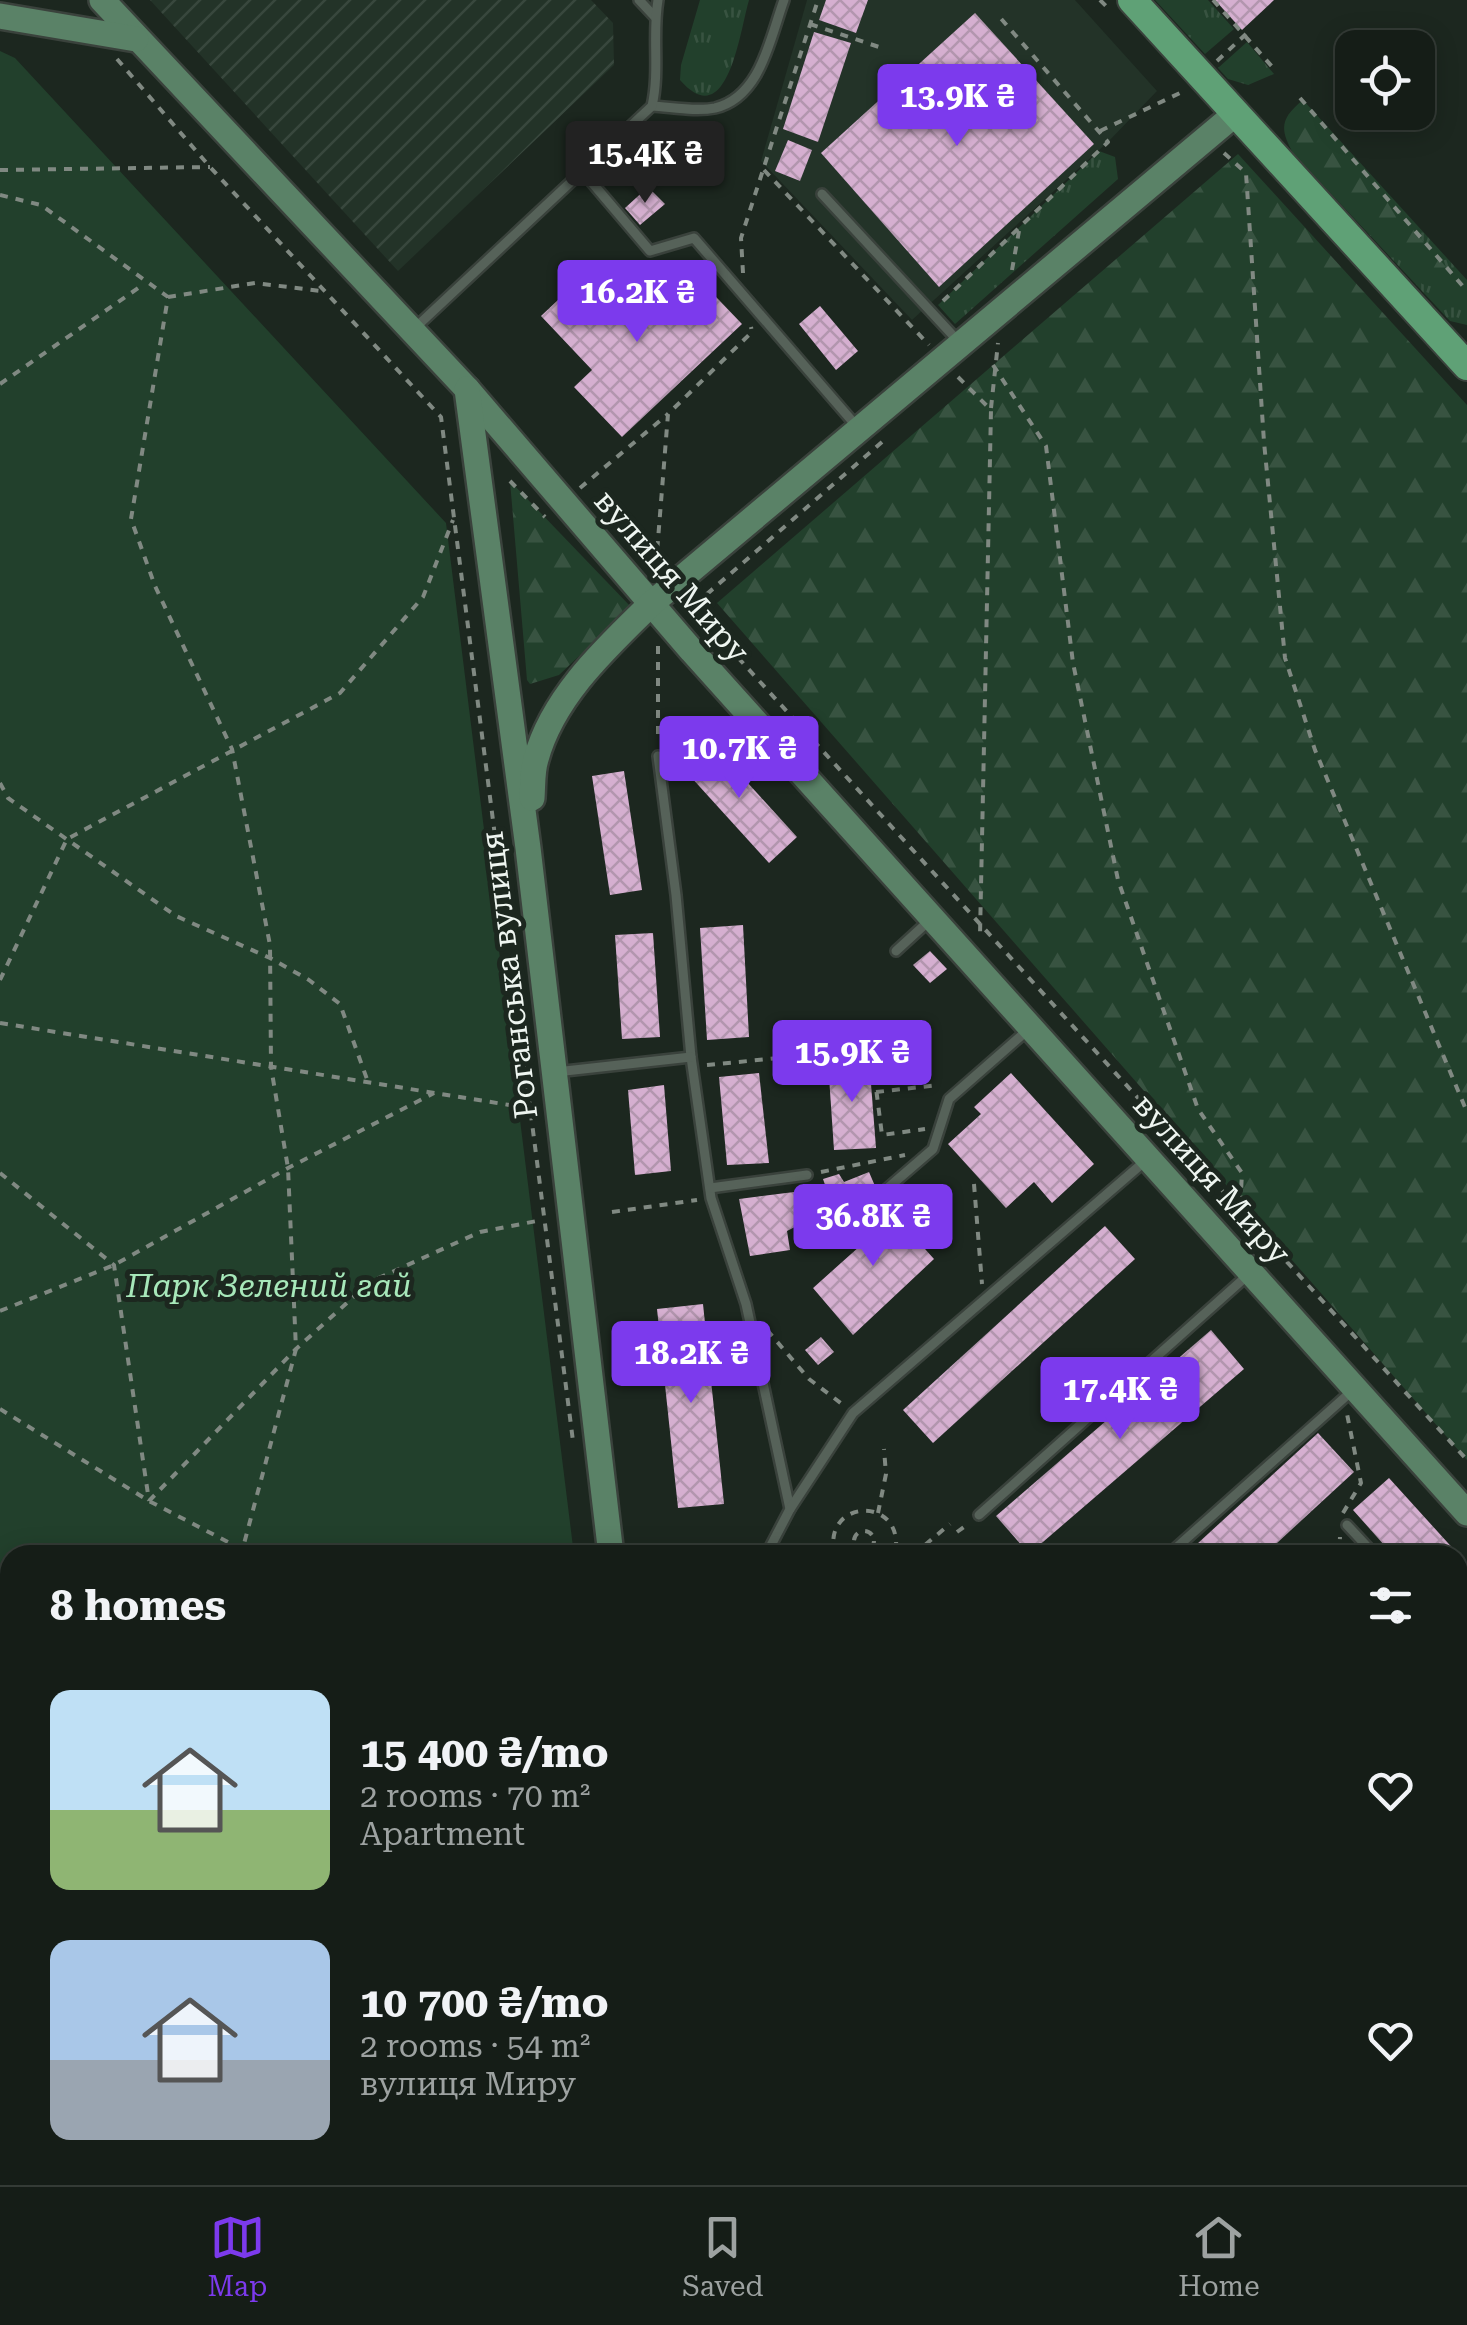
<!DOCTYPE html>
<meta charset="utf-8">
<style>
:root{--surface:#151d17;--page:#1e2620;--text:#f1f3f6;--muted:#9da2a1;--line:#343b36;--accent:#7c3aed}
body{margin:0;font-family:"Roboto Serif",serif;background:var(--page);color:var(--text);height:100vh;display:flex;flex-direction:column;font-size:38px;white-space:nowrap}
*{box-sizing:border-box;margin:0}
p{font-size:32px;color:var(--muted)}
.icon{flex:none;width:55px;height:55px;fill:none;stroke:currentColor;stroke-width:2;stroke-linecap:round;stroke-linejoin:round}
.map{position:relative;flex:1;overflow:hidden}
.details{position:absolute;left:0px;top:1545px;width:1468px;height:640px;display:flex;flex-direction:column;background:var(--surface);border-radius:30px 30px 0 0;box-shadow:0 5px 25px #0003,0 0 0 2px var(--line)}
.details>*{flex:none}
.fabs{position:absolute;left:1335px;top:30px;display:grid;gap:20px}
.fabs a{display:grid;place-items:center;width:100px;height:100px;border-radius:20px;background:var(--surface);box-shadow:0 5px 25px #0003,0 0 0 2px var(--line);font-size:50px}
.price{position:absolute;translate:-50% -85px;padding:0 22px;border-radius:10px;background:var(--accent);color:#fff;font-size:32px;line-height:65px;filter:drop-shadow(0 2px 5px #0008)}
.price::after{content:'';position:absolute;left:50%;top:60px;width:30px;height:22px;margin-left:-15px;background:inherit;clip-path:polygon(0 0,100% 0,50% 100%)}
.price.current{background:#222;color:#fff}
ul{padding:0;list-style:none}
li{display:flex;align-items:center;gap:30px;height:250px;padding:0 50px}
li span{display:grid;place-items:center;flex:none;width:280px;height:200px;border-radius:20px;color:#555}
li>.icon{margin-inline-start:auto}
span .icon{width:120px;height:120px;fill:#fffc;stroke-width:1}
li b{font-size:42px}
h2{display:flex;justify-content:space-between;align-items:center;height:120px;padding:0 50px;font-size:42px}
.menu{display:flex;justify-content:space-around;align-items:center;height:140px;border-top:2px solid var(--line);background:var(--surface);font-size:28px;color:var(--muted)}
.menu a{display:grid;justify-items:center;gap:5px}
.menu .current{color:var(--accent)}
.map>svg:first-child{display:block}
.built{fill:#233328}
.industrial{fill:url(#industrial-furrows)}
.grass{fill:url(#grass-tufts)}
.forest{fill:url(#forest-firs)}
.green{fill:#22402c}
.building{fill:url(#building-cross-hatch)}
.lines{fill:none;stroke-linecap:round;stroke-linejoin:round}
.lane-casing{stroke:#3a423c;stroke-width:14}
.street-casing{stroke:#3a423c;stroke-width:22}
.secondary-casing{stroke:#3a423c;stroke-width:30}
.primary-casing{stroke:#3a423c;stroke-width:32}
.path{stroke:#808982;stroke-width:4;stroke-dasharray:8 8;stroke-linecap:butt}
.lane{stroke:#566259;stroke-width:9}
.street{stroke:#566259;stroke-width:18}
.secondary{stroke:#5a8267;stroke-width:25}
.primary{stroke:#5fa176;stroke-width:28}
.labels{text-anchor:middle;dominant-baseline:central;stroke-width:10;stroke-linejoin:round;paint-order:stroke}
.street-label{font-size:32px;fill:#eef5f0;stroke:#1c271f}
.park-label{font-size:32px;font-style:italic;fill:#a7e8ba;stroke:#1c271f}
</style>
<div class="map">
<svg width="1467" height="2185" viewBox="0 0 1467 2185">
<defs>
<pattern id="industrial-furrows" width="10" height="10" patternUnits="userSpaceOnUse" patternTransform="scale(2.5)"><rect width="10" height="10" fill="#233328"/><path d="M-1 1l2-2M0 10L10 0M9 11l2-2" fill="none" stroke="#38473d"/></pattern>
<pattern id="grass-tufts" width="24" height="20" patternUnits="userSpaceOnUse" patternTransform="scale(2.5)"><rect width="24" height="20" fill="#22402c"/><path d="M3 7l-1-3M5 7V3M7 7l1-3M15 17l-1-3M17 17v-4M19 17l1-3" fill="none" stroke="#385341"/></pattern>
<pattern id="forest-firs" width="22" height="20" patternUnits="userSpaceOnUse" patternTransform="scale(2.5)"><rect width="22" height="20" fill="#22402c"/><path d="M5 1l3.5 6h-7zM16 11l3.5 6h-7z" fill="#385341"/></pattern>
<pattern id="building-cross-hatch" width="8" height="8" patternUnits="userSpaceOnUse" patternTransform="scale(2.5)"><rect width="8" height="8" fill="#d5afd0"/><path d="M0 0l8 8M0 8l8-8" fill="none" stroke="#b296ae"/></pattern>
</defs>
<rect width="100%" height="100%" fill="#1c271f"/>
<!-- built -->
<polygon class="built" points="807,0 1075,0 1157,91 1108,142 912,320 761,161"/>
<!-- industrial -->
<polygon class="industrial" points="150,0 591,0 613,23 614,65 398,271"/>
<!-- grass -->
<g class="grass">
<path d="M700,0H749C740,30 728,135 680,80L681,65Z"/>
<polygon points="1155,0 1208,0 1234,29 1205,54"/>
<polygon points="1247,42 1274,74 1248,85 1228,79 1218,68"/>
<path d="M1303,100L1467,280V325L1450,321L1293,153C1279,128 1281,118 1303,100Z"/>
<polygon points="1099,151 1115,157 1118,179 955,324 938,305"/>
</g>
<!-- forest -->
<g class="forest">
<polygon points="1306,108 1453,275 1452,283 1437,288 1422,284 1294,146 1289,131 1295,111"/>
<polygon points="1238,154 1467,405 1467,1460 717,603"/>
<polygon points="510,481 631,607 559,675 530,684 527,680"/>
</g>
<!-- green -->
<polygon class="green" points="0,51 15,58 446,523 574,1555 10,1555 10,2175 61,2175 50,2185 0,2185"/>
<!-- building -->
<g class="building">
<polygon points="826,0 868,0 856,33 819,20"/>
<polygon points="1215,0 1274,0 1242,30"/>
<polygon points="975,13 1094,144 939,287 821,153"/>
<polygon points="814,32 851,43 818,142 783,129"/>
<polygon points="788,140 812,150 800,181 775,171"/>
<polygon points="648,187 665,204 640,225 625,208"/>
<polygon points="592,268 647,326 698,278 742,324 622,437 574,387 592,370 541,316"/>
<polygon points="820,306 858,351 836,370 799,324"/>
<polygon points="709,740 797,837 769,863 680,765"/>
<polygon points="624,771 642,890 610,895 592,776"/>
<polygon points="743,925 749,1037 707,1040 700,928"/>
<polygon points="653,933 660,1037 622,1039 615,935"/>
<polygon points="930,951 947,969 930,983 913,965"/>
<polygon points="869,1058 876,1148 834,1150 828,1062"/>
<polygon points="759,1073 769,1163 727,1165 719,1077"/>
<polygon points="1011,1073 1094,1164 1052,1203 1034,1182 1006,1208 948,1144 981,1114 974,1107"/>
<polygon points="664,1085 671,1171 635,1175 628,1090"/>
<polygon points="869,1172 875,1186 787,1231 790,1250 750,1256 739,1199 826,1188 823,1179 839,1174 844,1182"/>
<polygon points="882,1201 934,1259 853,1335 813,1288 860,1246 849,1231"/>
<polygon points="1105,1226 1135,1259 933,1443 903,1410"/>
<polygon points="703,1304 724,1504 678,1508 657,1309"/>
<polygon points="1211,1330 1244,1369 1029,1554 996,1516"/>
<polygon points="821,1337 834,1352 818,1365 805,1350"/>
<polygon points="1318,1433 1354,1472 1264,1555 1185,1555"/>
<polygon points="1389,1478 1467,1564 1467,1636 1458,1625 1458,1555 1393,1555 1353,1510"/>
<polygon points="1467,1745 1467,1814 1458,1822 1458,1754"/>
<polygon points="1467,1942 1467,2015 1458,2024 1458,1951"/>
<polygon points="219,2175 239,2175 249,2185 220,2185 215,2179"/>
<polygon points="745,2175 783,2175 785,2185 746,2185"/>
<polygon points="1317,2175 1356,2175 1357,2185 1318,2185"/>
</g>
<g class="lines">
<!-- lane casing -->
<g class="lane-casing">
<g id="lane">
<polyline points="639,0 655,17"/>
<path d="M652,106C671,107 696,112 715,108C761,97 770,38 784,0"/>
<polyline points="583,172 650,251 694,238 859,429"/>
<polyline points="822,194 959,342"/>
<path d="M415,328L652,106C660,71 652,35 658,0"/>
<polyline points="658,756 676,895 691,1057 711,1198 746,1304 790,1509 766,1555"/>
<polyline points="896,951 931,919"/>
<polyline points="556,1072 691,1057"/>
<polyline points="710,1188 807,1175"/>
<polyline points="882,1193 933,1149 949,1099 1030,1028"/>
<polyline points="790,1509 853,1413 1144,1162"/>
<polyline points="979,1515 1249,1274"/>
<polyline points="1347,1525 1375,1555"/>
<polyline points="1168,1555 1353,1390"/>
<polyline points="1458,1644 1467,1655"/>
<polyline points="1458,1727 1467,1718"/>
<polyline points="1458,1898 1467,1889"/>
<polyline points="828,2175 829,2185"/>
<polyline points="1410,2175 1411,2185"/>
</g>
</g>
<!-- street casing -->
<g class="street-casing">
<g id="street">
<polyline points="369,2175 377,2185"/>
<polyline points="50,2185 61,2175"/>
<polyline points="428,2185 448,2183"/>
</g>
</g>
<!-- secondary casing -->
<g class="secondary-casing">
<g id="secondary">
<polyline points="102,0 467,389 692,651 1467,1513"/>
<polyline points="0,16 136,39"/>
<polyline points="467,389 528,848 611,1555"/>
<path d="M532,798C533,785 532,771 536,759C553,696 607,647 652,603L1234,115"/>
<polyline points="690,2175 691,2185"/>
</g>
</g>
<!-- primary casing -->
<g class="primary-casing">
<polyline id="primary" points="1132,0 1467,366"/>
</g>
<!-- path -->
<g class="path">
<polyline points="1100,0 1111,11"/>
<polyline points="1213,0 1276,71"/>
<polyline points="810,24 882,48"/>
<polyline points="117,59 210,167 441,417 573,1441"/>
<polyline points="1217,61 1246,34"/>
<polyline points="1300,98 1467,291"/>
<polyline points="1100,131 1182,92"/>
<polyline points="1224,153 1246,173 1264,442 1285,658 1315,750 1467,1112"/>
<polyline points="0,170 210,167"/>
<polyline points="764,170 929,345"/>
<polyline points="0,195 41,205 168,297 131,519 155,586 232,749 270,945 271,1067 288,1168 296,1349 241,1555"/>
<polyline points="1012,270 1019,231"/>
<polyline points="743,273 741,238 818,0"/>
<polyline points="168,297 255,283 321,291"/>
<polyline points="943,301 1108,142 997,14"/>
<polyline points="993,365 1046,446 1073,663 1118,880 1198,1109 1242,1173 1240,1210"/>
<polyline points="958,377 991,410 980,935"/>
<polyline points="0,384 144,284"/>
<polyline points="991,408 998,343"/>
<polyline points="882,442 692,607 1467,1460"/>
<polyline points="510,481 545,517"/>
<polyline points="580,488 668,414"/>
<polyline points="656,565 668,414 752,332 751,327"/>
<polyline points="658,646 658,742"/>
<polyline points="0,783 8,798 176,916 270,958 309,980 340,1004 368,1082"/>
<polyline points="0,980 67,839 340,693 423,597 453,520"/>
<polyline points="0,1023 528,1108"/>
<polyline points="707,1065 871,1049 882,1135 925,1129"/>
<polyline points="876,1092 939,1085"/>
<polyline points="821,1172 905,1155"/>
<polyline points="0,1173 114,1265 149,1501"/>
<polyline points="974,1184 982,1284"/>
<polyline points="612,1212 697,1200"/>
<polyline points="0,1311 114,1265 288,1168 434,1093"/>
<polyline points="767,1330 809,1379 842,1404"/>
<polyline points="0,1409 149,1501 253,1555"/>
<polyline points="149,1501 296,1349 370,1282 480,1232 542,1220"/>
<polyline points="878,1513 886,1474 884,1449"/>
<polyline points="1343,1513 1361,1483 1347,1414"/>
<circle cx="864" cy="1541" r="10"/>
<polyline points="957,1532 968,1524"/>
<path d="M835,1555C820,1498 907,1494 895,1555"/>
<polyline points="913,1555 950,1524"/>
<polyline points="1339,1555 1340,1537"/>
<polyline points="1458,1701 1467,1700"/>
<polyline points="0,1757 10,1756"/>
<polyline points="0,1912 10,1902"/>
<polyline points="0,1968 10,1948"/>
<polyline points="1458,2089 1467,2099"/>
<polyline points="1458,2165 1467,2125"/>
<polyline points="653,2175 654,2185"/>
<polyline points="1013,2185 1029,2175"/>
<polyline points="1452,2185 1455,2175"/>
</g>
<!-- lane -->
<use href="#lane" class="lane"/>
<!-- street -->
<use href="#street" class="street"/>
<!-- secondary -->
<use href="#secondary" class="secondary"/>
<!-- primary -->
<use href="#primary" class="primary"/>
</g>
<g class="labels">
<!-- street labels -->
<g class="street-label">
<text transform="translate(672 576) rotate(49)">вулиця Миру</text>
<text transform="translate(509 975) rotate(-97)">Роганська вулиця</text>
<text transform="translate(1212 1179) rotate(48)">вулиця Миру</text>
</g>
<!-- park labels -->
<g class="park-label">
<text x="269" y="1286">Парк Зелений гай</text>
</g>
</g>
</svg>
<div class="fabs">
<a><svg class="icon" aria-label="locate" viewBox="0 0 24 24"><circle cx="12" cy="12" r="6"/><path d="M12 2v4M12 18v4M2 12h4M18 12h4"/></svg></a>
</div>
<b class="price" style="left:957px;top:149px">13.9K ₴</b>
<b class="price current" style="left:645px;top:206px">15.4K ₴</b>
<b class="price" style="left:637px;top:345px">16.2K ₴</b>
<b class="price" style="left:739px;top:801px">10.7K ₴</b>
<b class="price" style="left:852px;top:1105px">15.9K ₴</b>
<b class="price" style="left:873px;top:1269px">36.8K ₴</b>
<b class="price" style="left:691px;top:1406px">18.2K ₴</b>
<b class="price" style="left:1120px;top:1442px">17.4K ₴</b>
<section class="details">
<h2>8 homes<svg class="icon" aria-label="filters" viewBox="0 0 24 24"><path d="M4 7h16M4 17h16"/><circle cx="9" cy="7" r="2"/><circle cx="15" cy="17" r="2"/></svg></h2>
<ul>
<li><span style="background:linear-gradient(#bfe0f5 60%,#8fb573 0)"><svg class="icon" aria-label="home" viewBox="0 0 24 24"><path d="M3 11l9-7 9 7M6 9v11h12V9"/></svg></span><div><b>15 400 ₴/mo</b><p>2 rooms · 70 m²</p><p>Apartment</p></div><svg class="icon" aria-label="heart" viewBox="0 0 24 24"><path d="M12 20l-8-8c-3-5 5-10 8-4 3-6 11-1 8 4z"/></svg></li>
<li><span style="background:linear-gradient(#a9c7e8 60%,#9aa5b1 0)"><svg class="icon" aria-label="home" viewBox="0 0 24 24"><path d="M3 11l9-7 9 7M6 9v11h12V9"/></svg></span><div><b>10 700 ₴/mo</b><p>2 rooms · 54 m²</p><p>вулиця Миру</p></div><svg class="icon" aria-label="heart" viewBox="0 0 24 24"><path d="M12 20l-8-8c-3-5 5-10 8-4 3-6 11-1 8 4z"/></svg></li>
</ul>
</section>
</div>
<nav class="menu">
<a class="current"><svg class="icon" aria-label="map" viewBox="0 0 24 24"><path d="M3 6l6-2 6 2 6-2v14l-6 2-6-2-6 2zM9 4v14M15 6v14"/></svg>Map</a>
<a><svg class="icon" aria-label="saved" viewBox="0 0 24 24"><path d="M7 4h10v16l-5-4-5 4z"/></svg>Saved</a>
<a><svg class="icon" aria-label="home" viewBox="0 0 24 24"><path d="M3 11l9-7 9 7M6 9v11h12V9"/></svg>Home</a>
</nav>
